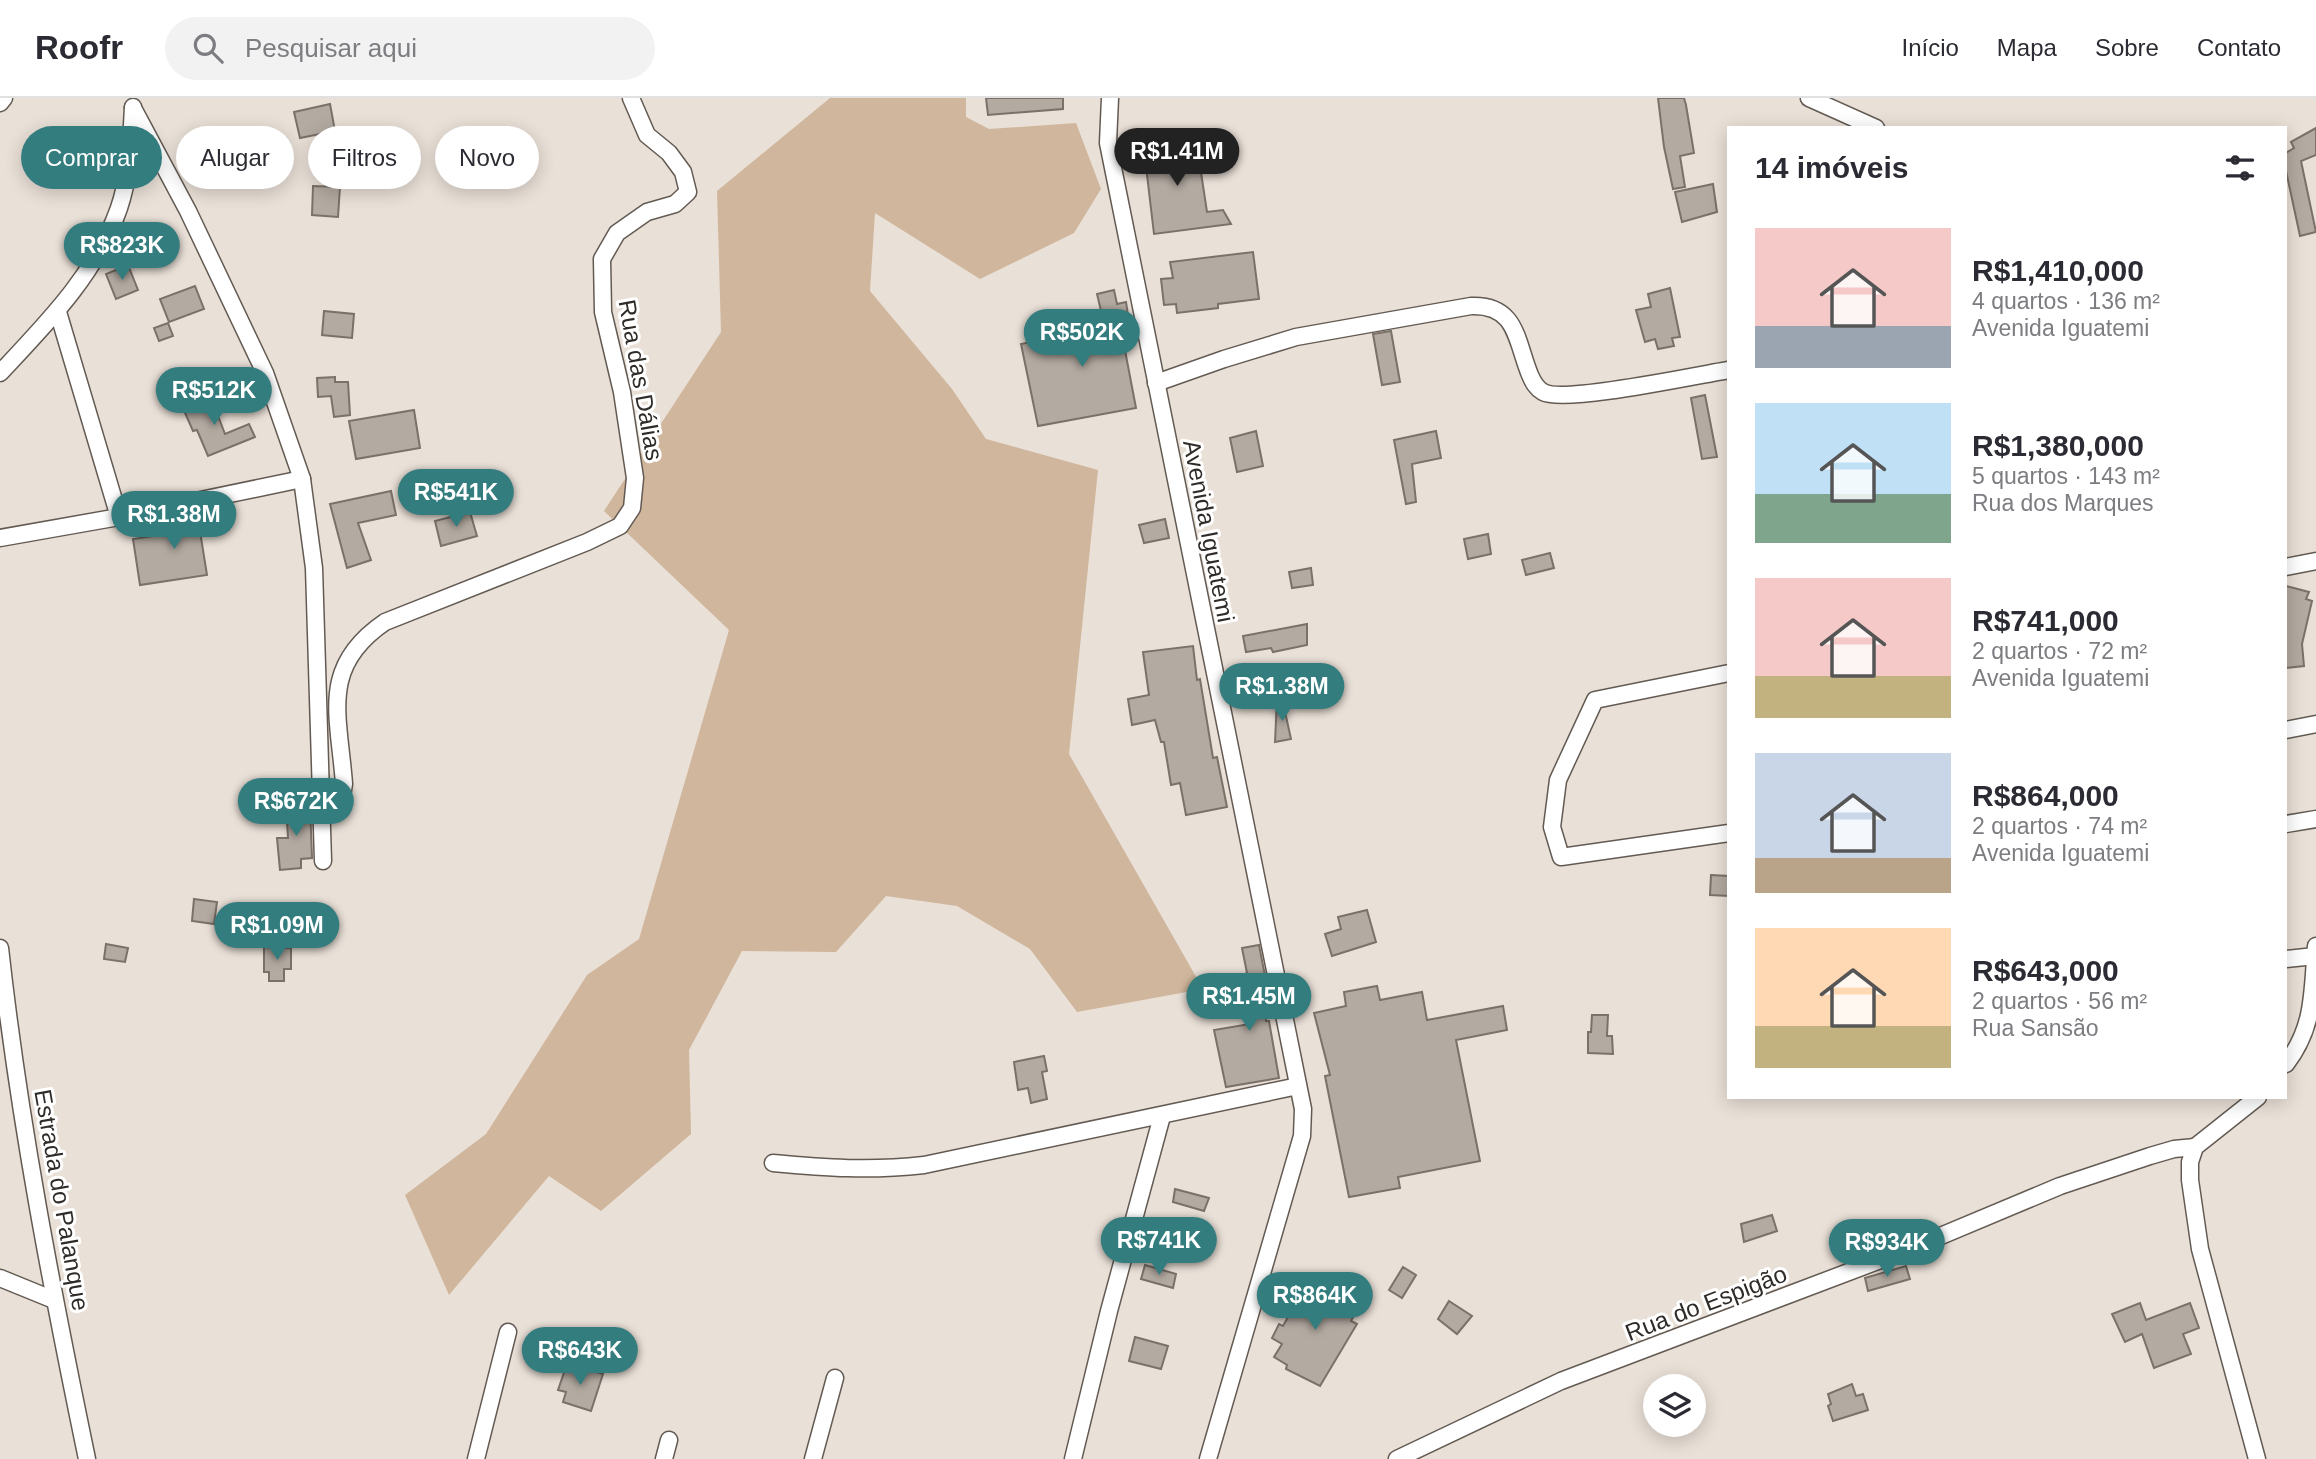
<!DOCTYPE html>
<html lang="pt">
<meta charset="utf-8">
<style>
:root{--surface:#fff;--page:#f2f2f3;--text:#2b2b33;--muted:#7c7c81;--line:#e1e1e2;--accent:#347d7f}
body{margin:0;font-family:Arial,sans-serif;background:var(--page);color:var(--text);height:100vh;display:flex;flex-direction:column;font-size:26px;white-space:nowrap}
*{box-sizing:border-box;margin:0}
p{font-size:23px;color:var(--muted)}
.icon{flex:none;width:38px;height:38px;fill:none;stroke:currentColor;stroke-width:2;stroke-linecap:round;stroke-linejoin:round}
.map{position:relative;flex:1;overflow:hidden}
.side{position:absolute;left:1727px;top:28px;width:560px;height:973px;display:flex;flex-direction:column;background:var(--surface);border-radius:0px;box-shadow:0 4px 18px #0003}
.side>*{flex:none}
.top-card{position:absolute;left:21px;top:28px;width:665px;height:63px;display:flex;gap:14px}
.buttons{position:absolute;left:1643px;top:1276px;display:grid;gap:14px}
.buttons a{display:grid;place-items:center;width:63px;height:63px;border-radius:50%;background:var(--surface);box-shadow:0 4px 18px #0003;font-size:35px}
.price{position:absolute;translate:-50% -60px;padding:0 16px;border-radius:24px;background:var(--accent);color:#fff;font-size:23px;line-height:46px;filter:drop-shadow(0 2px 4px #0008)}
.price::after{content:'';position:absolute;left:50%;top:42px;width:21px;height:16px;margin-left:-10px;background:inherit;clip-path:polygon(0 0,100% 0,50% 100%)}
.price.selected{background:#222;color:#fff}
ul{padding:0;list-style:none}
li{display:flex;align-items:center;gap:21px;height:175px;padding:0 28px}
li span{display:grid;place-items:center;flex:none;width:196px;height:140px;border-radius:0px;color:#555}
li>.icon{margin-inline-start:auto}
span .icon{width:84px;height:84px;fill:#fffc;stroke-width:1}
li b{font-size:30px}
h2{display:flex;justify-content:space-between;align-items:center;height:84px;padding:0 28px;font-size:30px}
.chip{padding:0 24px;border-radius:32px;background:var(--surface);box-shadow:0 4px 18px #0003;font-size:24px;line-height:63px}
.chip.selected{background:var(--accent);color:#fff}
header{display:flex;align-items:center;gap:42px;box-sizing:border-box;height:98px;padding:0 35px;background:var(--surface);border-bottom:2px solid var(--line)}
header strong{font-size:33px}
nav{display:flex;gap:38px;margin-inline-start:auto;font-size:24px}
.search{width:490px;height:63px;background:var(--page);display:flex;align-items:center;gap:18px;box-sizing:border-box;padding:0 24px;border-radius:38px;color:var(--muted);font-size:26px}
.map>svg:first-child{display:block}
.green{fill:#d0b69c}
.building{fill:#b3aaa1;stroke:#7a7169;stroke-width:2}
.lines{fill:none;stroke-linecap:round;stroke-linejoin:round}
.street-casing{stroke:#635b53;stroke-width:19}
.street{stroke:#fff;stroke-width:16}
.labels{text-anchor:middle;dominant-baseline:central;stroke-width:6;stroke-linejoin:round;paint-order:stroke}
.street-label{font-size:24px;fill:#2f2b28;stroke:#fff}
</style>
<header>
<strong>Roofr</strong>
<div class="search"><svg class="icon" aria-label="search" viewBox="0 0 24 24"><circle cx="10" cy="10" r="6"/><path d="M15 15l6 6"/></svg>Pesquisar aqui</div>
<nav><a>Início</a><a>Mapa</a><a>Sobre</a><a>Contato</a></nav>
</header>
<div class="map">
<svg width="2316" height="1361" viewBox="0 0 2316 1361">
<rect width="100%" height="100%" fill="#e9e0d7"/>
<!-- green -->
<polygon class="green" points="830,0 966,0 966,19 989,31 1076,25 1101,91 1074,135 980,181 875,115 870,193 952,291 986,341 1098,372 1069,656 1203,891 1077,914 1030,851 957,808 886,798 836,854 742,853 689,952 691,1036 601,1113 549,1078 449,1197 405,1097 486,1036 587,877 639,841 729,532 604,413 721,234 717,93"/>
<!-- building -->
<g class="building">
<polygon points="986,0 1063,0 1063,11 988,17"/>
<polygon points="1658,0 1684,0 1686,7 1694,55 1680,58 1685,89 1673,91 1664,49"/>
<polygon points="330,6 335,33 300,40 294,14"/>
<polygon points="2316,30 2316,57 2301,63 2316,134 2300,138 2286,73 2286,55 2294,50 2291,44"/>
<polygon points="1182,38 1183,49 1197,48 1207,114 1223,112 1231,126 1154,136 1143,43"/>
<polygon points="342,63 374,63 374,80 342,79"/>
<polygon points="1713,86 1717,114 1682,124 1675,94"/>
<polygon points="313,88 340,89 338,119 312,117"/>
<polygon points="1253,154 1259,201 1218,206 1218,210 1177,215 1176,206 1164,207 1161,181 1173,180 1170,164"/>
<polygon points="128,167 138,192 116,201 106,176"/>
<polygon points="195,188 204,211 169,224 160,201"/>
<polygon points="1670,190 1680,239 1672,240 1674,248 1658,251 1655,241 1645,244 1636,212 1651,209 1648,196"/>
<polygon points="1114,192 1117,206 1126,204 1129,224 1120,226 1136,310 1038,328 1021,246 1081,234 1078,222 1102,217 1097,196"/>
<polygon points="324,213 354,216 352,240 322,237"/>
<polygon points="168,225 173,238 159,243 154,230"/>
<polygon points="1391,233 1400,284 1382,287 1373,236"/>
<polygon points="335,279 335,284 348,284 350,317 334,319 331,298 318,299 317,280"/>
<polygon points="210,297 225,336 249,326 255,339 208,358 197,332 193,333 182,308"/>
<polygon points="1705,297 1717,359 1702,361 1691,300"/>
<polygon points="414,312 420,350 356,361 349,323"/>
<polygon points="1256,333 1263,368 1237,374 1230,340"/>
<polygon points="1436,333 1441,360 1412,366 1416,404 1406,406 1394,342"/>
<polygon points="391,393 396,417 358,425 371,462 347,470 330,406"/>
<polygon points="212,410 215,425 199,427 207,477 140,487 133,441 174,435 171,419"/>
<polygon points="470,414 477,438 441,448 435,423"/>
<polygon points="1165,421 1169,440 1144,445 1139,427"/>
<polygon points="1488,436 1491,456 1468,461 1464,441"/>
<polygon points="1550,455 1554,470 1526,477 1522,462"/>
<polygon points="1311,470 1313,487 1292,490 1289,474"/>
<polygon points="2286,488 2309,494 2306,501 2312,503 2302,546 2304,568 2286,570"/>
<polygon points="1307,526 1307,547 1273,554 1271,550 1246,554 1243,538"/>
<polygon points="1193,548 1197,582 1200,581 1213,660 1217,659 1227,709 1186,717 1180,685 1171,687 1164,644 1161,644 1155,622 1132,627 1128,601 1149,597 1143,554"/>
<polygon points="1282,600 1291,641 1275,644 1277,601"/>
<polygon points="310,706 312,760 301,761 301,770 280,772 277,740 288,740 286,707"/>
<polygon points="1711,777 1729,778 1729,798 1710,797"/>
<polygon points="194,801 217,804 214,826 192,823"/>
<polygon points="1367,812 1376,844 1332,858 1325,836 1341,831 1338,819"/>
<polygon points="106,846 128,850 125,864 104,861"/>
<polygon points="1259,847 1266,883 1262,883 1266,923 1269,923 1279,980 1226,989 1214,932 1250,926 1245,876 1247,875 1242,850"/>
<polygon points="264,849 291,850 291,871 284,871 284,883 269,883 269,874 264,874"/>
<polygon points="1377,888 1380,902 1422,894 1427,922 1503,908 1507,932 1456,942 1480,1063 1398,1079 1400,1090 1349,1099 1325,978 1330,977 1314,915 1346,908 1344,894"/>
<polygon points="1592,917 1608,917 1607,938 1612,938 1613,956 1588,955 1588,934 1591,934"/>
<polygon points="1044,958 1047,973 1042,974 1047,1001 1031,1005 1028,990 1018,992 1014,964"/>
<polygon points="1175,1091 1209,1100 1204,1113 1173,1104"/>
<polygon points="1772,1117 1777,1133 1744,1144 1741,1126"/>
<polygon points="1145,1167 1176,1176 1173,1190 1141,1181"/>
<polygon points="1906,1168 1910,1181 1868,1193 1865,1180"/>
<polygon points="1403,1169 1416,1177 1402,1200 1389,1192"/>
<polygon points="1311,1177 1331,1188 1329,1194 1358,1210 1351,1223 1357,1226 1320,1288 1286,1271 1287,1267 1274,1259 1282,1246 1272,1240 1279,1226 1283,1228"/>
<polygon points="1449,1203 1472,1218 1457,1236 1438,1221"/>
<polygon points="2140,1205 2146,1222 2190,1205 2199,1230 2183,1236 2191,1256 2154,1270 2142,1236 2125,1244 2112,1216"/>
<polygon points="1135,1239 1168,1248 1161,1271 1129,1263"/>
<polygon points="567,1266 603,1276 591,1313 563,1304 566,1294 558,1292"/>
<polygon points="1852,1286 1856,1298 1863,1296 1868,1312 1833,1323 1828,1308 1831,1306 1828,1296"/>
</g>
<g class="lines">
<!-- street casing -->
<g class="street-casing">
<g id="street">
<polyline points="1110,0 1108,45 1303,1011 1302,1038 1208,1361"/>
<polyline points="1809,0 1876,30"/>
<polyline points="0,5 4,0"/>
<polyline points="133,10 188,113 265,275 302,381 314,470 323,763"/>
<polyline points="58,214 119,419"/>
<path d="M0,275C47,225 96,176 119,110C130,78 131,43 133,9"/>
<path d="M1156,285L1224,261L1296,239L1471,208C1517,206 1516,243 1530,277C1533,284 1536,290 1543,294C1564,306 1697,277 1729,272"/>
<polyline points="0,440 119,419 302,381"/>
<polyline points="2286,469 2316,463"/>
<polyline points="1729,575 1595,602 1558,682 1552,729 1561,759 1729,735"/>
<polyline points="2286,632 2316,626"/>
<path d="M322,713C337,707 342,703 344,686C339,617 319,569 385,524L587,444L620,428L632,410L635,380L622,294L603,214L602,161L617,135L647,114L675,106L688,94L683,74L669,55L647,37L631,0"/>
<polyline points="2286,726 2316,721"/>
<path d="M0,850C19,1022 52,1192 87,1361"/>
<polyline points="2286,861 2315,858"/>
<path d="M2286,966C2315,928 2312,894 2316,848"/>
<path d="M773,1065C826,1070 870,1073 924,1067L1298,988"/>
<polyline points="0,1180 54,1202"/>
<polyline points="476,1361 508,1234"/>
<polyline points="664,1361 669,1342"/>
<polyline points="813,1361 835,1280"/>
<polyline points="1073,1361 1109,1213 1162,1018"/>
<polyline points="1397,1361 1561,1283 1912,1150 2060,1088 2150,1058 2174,1051 2195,1049"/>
<polyline points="2257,1361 2200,1151 2190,1082 2190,1064 2195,1049 2258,999"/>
</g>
</g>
<!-- street -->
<use href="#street" class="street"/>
</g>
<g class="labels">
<!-- street labels -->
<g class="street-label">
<text transform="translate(641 282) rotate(80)">Rua das Dálias</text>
<text transform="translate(1209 433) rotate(79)">Avenida Iguatemi</text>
<text transform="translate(62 1102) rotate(80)">Estrada do Palanque</text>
<text transform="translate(1706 1205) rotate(-21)">Rua do Espigão</text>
</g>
</g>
</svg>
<div class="buttons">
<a><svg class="icon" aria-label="layers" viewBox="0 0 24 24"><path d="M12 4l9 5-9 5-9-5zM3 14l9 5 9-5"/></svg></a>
</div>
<b class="price selected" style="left:1177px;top:90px">R$1.41M</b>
<b class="price" style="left:122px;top:184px">R$823K</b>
<b class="price" style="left:1082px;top:271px">R$502K</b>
<b class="price" style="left:214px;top:329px">R$512K</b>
<b class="price" style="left:456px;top:431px">R$541K</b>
<b class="price" style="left:174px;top:453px">R$1.38M</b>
<b class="price" style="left:1282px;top:625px">R$1.38M</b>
<b class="price" style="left:296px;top:740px">R$672K</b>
<b class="price" style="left:277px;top:864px">R$1.09M</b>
<b class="price" style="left:1249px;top:935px">R$1.45M</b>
<b class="price" style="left:1159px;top:1179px">R$741K</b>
<b class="price" style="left:1887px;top:1181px">R$934K</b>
<b class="price" style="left:1315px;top:1234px">R$864K</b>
<b class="price" style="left:580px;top:1289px">R$643K</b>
<div class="top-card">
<a class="chip selected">Comprar</a>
<a class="chip">Alugar</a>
<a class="chip">Filtros</a>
<a class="chip">Novo</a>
</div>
<section class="side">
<h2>14 imóveis<svg class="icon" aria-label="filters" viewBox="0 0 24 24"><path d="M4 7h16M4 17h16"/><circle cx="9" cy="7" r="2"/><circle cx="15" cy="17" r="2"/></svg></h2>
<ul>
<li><span style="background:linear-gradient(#f6c9c9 70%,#9aa5b1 0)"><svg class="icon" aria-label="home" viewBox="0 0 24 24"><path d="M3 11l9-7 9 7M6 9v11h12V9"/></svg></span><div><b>R$1,410,000</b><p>4 quartos · 136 m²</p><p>Avenida Iguatemi</p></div></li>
<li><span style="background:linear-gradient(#bfe0f5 65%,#7fa58c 0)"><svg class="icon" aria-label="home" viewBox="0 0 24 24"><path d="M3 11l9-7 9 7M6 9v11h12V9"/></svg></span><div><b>R$1,380,000</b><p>5 quartos · 143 m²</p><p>Rua dos Marques</p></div></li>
<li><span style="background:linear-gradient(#f6c9c9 70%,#c2b280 0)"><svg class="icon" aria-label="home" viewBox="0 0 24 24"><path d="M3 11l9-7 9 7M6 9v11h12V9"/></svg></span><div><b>R$741,000</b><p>2 quartos · 72 m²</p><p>Avenida Iguatemi</p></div></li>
<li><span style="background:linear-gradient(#c9d6e8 75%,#b9a48a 0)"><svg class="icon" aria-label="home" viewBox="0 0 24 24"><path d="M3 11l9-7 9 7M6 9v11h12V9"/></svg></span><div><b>R$864,000</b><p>2 quartos · 74 m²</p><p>Avenida Iguatemi</p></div></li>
<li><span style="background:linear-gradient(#ffd9b3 70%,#c2b280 0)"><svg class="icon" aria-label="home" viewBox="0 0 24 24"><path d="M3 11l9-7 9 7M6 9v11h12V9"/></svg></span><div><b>R$643,000</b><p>2 quartos · 56 m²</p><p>Rua Sansão</p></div></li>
</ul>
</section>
</div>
